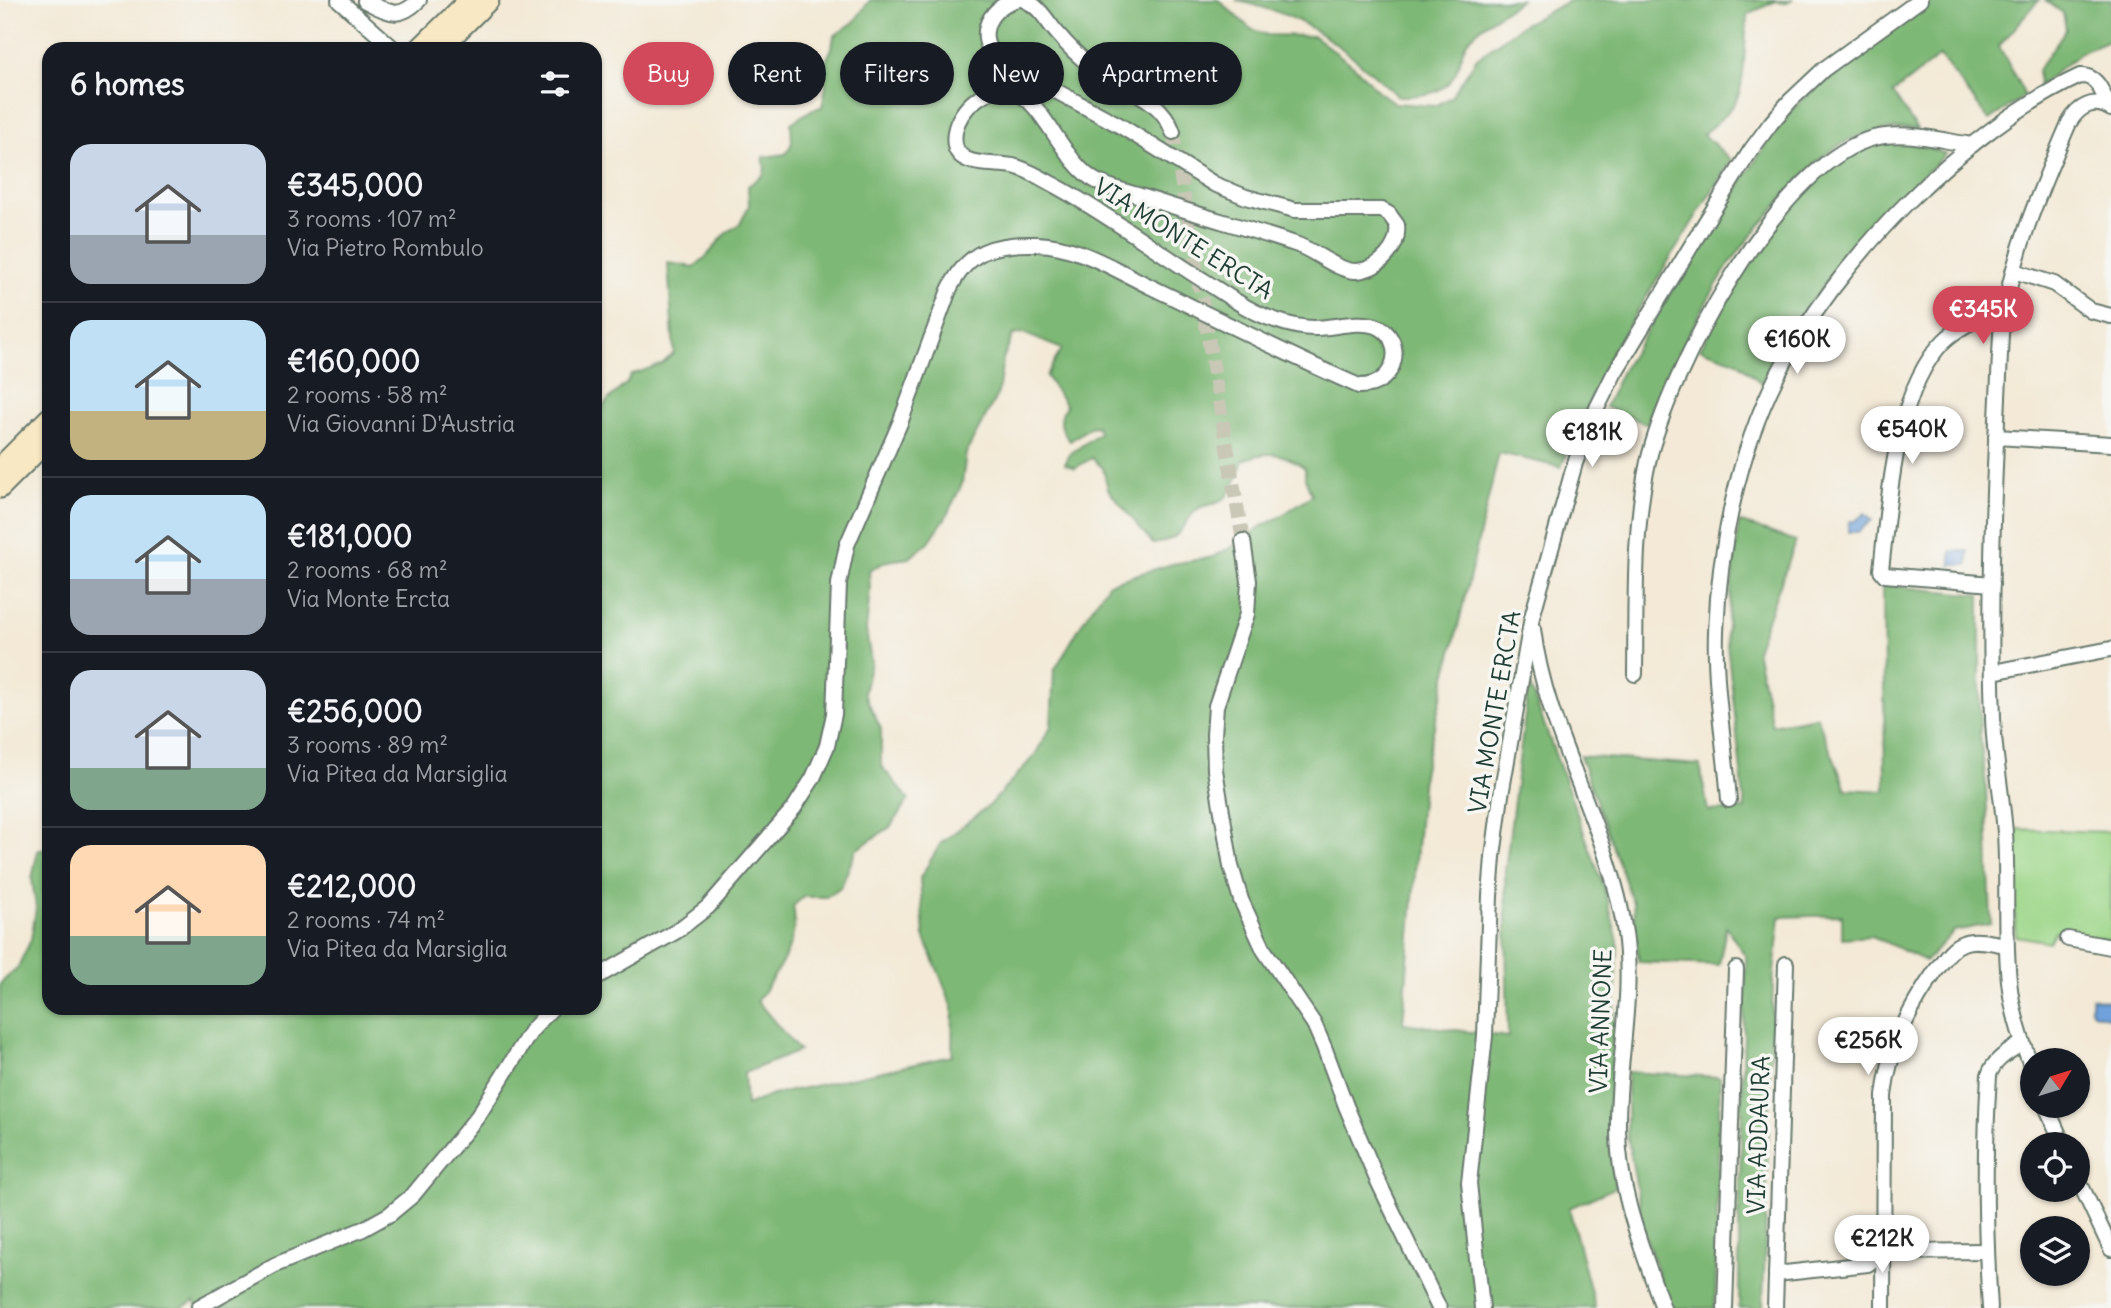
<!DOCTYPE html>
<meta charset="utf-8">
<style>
:root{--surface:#171b24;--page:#20242c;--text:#f1f3f6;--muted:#9ea1a6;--line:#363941;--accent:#d1495b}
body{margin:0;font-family:Delius,sans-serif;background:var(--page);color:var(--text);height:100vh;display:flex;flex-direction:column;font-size:26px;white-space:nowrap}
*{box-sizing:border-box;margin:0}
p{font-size:23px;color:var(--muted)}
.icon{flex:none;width:38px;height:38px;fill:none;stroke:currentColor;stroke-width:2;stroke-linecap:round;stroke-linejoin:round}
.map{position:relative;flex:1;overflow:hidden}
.sheet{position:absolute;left:42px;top:42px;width:560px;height:973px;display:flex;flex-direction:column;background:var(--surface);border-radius:21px;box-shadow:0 2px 5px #0004}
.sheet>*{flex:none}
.top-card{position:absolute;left:623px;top:42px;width:665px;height:63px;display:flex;gap:14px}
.needle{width:46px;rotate:52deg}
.controls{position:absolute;left:2020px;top:1048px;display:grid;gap:14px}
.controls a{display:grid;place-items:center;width:70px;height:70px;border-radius:50%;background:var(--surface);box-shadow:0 2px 5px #0004;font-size:35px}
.price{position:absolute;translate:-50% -60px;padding:0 16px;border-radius:24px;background:#fff;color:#222;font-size:23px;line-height:46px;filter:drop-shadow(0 2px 4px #0008)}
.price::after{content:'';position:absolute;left:50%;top:42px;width:21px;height:16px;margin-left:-10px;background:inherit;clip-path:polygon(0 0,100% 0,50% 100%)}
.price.active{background:var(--accent);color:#fff}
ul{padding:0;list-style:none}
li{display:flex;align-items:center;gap:21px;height:175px;padding:0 28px}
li+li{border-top:2px solid var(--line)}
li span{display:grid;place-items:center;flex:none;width:196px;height:140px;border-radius:21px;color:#555}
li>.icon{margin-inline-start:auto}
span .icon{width:84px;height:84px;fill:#fffc;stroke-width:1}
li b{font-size:30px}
h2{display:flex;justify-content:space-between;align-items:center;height:84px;padding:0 28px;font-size:30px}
.tag{padding:0 24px;border-radius:32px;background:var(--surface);box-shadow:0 2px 5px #0004;font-size:24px;line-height:63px}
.tag.active{background:var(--accent);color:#fff}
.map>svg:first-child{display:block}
.green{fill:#9ed78a;stroke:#5e8a5f;stroke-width:2}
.forest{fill:#7eb876;stroke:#4e7a55;stroke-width:2;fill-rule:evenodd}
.water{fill:#6fa1da;stroke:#476f87;stroke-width:2}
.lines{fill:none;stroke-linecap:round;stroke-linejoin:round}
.street-tunnel{stroke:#c9c7b6;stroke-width:14;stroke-dasharray:14 7;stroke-linecap:butt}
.street-casing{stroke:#69796d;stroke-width:18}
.secondary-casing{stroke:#69796d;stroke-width:23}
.street{stroke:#fff;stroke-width:14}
.secondary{stroke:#f8e8c3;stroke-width:19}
.labels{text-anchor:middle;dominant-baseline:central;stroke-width:7;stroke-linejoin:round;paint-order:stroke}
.street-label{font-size:24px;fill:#1f3d34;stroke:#f6f6f2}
</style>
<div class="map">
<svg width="2111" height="1308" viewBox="0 0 2111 1308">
<rect width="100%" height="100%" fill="#f6f6f2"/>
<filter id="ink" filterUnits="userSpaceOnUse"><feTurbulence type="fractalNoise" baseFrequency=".0143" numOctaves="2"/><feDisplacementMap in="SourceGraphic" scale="14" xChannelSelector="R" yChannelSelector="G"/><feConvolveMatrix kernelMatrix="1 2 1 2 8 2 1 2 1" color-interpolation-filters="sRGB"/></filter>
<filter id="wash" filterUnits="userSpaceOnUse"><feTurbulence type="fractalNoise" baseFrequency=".00686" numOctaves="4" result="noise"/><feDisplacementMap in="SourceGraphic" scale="28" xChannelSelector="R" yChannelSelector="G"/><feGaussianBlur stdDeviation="1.57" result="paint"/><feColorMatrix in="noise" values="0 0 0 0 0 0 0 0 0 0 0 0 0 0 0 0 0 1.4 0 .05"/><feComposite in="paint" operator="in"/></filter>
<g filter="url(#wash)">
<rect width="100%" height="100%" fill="#f3e9d6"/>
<!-- green -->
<polygon class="green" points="2010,829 2111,832 2111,940 2055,931 2049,942 2016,936"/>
<!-- forest -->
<g class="forest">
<path d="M870,0H1218L1251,29L1267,35L1314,36L1355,67L1380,93L1395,103L1435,106L1451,97L1477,58L1522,25L1571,0H1793L1786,3L1776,1L1748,14C1743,39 1748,88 1732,107C1724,117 1713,126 1703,134L1731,160L1612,352L1561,467L1499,453L1423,774L1403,1023L1508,1037L1505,871L1529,683L1604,887L1618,941L1608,1130L1615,1188L1569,1208L1595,1308H198L194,1301L181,1308H0V984L18,967L31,940L36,908L32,879L38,850L49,849V1008H595V416L611,397L627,383L631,375L662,364L674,353L668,263L694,267L707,256L727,232L740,224L749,206L748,186L763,175L765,168L763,157L786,154L792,143L791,123L813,109L822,107L826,86L823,68L832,48L834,36L854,22ZM1023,333L1062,349L1046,376L1066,406C1058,418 1060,431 1070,441L1090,427L1097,426L1099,433L1070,454L1065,464L1075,468L1092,458L1103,468L1108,489L1153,544C1181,540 1179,530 1194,512C1201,504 1211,506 1219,502C1234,495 1238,474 1243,460C1269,450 1283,452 1305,468V478L1312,495L1278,518L1260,527L1243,541L1213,557L1172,564L1109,583L1085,618L1054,671L1051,726L1035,755L990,805L941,843L920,878L924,936L953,1008L952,1056L772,1095L746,1106L744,1073L799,1051L757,1001C776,973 801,942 793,906L803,897H826L841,887L856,850L890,827L909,799L881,766V729L864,693L871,662L866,630L870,590L869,570L887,561L909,558L928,543L946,517L962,484L966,453L998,393L1003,359L1013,335Z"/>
<path d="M1236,0H1521C1503,12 1484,23 1469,39C1463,45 1461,56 1459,64C1449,95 1427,96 1398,96C1365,66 1329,34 1288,16C1271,9 1253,5 1236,0Z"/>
<path d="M1934,0H2039L1999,46L2025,96L1989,120L1940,56L1893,93L1917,129C1888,127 1860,132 1835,148C1815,160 1801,179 1785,196C1764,220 1742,245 1725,271C1694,320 1670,371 1647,424L1605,407L1622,371L1699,247L1783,119L1810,93Z"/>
<polygon points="2045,0 2111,0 2111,40 2080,53 2039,86 2038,70 2066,29 2063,13"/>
<polygon points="1896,141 1923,146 1946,154 1901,196 1831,275 1790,329 1761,383 1736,361 1700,349 1736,283 1781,220 1818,177 1841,159 1871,145"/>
<polygon points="1739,522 1796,541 1756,650 1772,725 1817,717 1846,789 1885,791 1883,585 1980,595 1980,734 1986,784 1991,924 1954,931 1926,961 1872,936 1842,938 1842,915 1780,917 1773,982 1763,1308 1739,1308 1739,1218 1746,957 1726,927 1719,965 1639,962 1633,903 1580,756 1700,765 1708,811 1745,809 1726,634"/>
<polygon points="1627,1072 1720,1077 1715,1308 1670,1308 1645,1235 1627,1134"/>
</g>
<!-- water -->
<g class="water">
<polygon points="1865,513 1872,520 1858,532 1848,532 1849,521 1855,521"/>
<rect x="1951" y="551" width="17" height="14"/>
<polygon points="2092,997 2111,1002 2111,1018 2093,1013 2090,1008"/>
</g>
</g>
<g filter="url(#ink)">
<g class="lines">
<!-- street-tunnel -->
<polyline class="street-tunnel" points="1173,132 1243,541"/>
<!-- street casing -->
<g class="street-casing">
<g id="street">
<polyline points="339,0 394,49"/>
<path d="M1024,0C1040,6 1047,22 1058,34C1068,46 1078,56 1090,65C1118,88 1160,94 1173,132"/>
<path d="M365,1C389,12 398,21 419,0"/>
<polyline points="2014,271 2054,284 2091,311 2111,316"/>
<polyline points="1996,437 2111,444"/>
<polyline points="1243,541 1249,581 1247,614 1216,706 1214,735 1215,770 1231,866 1241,900 1264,950 1314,1024 1324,1047 1346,1106 1376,1177 1439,1308"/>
<path d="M1992,584L1885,575L1881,570C1889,503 1894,391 1944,341C1960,325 1985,316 2004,306"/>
<path d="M1533,629C1546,736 1610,828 1625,933C1634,998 1617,1063 1618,1129C1618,1191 1643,1251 1663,1308"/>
<polyline points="1993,672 2111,649"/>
<path d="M1635,674C1636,603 1633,531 1648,462C1669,371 1775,171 1867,140C1900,129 1938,140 1972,145"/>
<path d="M1729,800C1725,747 1714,685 1716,632C1719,547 1738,453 1777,376C1836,261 1962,131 2080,76C2099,75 2102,94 2110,108"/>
<polyline points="2068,939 2111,947"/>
<path d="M595,978L677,931L708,907L794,808L813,778L827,746L834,714L839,584L847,545L900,423L949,290C968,250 994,243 1037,244C1077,245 1116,270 1151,287C1220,320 1288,355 1359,386C1399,387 1406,337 1376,326C1357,320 1333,328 1314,328C1302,328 1286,324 1275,320C1250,312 1228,296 1206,282C1155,250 1106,213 1054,185C1041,178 1027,169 1013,166C990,162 949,170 955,132C959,108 988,83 1013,91C1044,101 1062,162 1096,181C1112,189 1133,193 1150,199C1198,215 1247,228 1295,244C1315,250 1338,272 1357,271C1379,269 1400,248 1397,225L1389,214L1382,210H1295L1246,197L1214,184L1119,125L1000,61C974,41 986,8 1016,0"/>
<path d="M2032,1068C2021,1040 2012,1011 2009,981C2004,932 2008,882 2005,833C2002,794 1994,756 1993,717C1988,589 1995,461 2001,334C2009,262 2040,190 2069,123C2078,107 2094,97 2111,109"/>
<polyline points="2046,1106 2063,1144"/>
<polyline points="2077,1177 2111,1249"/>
<polyline points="1776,1274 1868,1264 1882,1252 1986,1251"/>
<polyline points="199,1307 275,1265 363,1229 390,1214 413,1195 478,1116 531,1031 552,1008"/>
<polyline points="1482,1308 1469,1183 1485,1036 1490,896 1493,857 1501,795 1532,617 1575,463 1597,408 1614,374 1705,223 1751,150 1771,123 1790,101 1824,69 1920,0"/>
<polyline points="1725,1308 1736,969"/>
<polyline points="1775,1308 1786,964"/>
<path d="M1883,1308L1884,1096C1889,1048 1909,1009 1937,969C1944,960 1951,947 1963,943C1975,938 1993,943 2006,945"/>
<path d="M1990,1308C1985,1230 1984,1153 1989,1075C1994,1059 2009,1052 2022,1043"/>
</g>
</g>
<!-- secondary casing -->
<g class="secondary-casing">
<g id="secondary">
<polyline points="419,49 469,0"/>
<polyline points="440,49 489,0"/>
<polyline points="0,467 49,418"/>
<polyline points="0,488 49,439"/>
</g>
</g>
<!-- street -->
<use href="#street" class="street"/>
<!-- secondary -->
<use href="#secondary" class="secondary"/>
</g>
</g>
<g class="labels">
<!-- street labels -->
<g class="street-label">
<text transform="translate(1184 238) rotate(32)">VIA MONTE ERCTA</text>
<text transform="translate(1494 712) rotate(-80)">VIA MONTE ERCTA</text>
<text transform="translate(1600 1021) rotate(-88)">VIA ANNONE</text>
<text transform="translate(1758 1135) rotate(-88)">VIA ADDAURA</text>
</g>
</g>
</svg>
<div class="controls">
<a><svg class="needle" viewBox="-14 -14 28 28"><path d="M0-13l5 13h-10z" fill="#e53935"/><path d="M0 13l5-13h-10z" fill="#9ea1a6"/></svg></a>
<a><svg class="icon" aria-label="locate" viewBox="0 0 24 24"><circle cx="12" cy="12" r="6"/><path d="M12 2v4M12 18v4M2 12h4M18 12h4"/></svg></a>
<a><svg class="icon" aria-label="layers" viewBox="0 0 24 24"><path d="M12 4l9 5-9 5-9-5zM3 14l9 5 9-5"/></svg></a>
</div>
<b class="price active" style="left:1983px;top:346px">€345K</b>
<b class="price" style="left:1797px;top:376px">€160K</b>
<b class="price" style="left:1912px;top:466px">€540K</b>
<b class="price" style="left:1592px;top:469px">€181K</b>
<b class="price" style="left:1868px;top:1077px">€256K</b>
<b class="price" style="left:1882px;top:1275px">€212K</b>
<div class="top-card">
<a class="tag active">Buy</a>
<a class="tag">Rent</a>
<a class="tag">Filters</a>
<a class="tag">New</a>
<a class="tag">Apartment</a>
</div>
<section class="sheet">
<h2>6 homes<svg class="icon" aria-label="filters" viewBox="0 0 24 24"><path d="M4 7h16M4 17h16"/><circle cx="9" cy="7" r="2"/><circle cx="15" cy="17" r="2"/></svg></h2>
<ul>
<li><span style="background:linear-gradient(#c9d6e8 65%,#9aa5b1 0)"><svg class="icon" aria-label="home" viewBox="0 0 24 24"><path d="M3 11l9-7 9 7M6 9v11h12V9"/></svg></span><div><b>€345,000</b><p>3 rooms · 107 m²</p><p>Via Pietro Rombulo</p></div></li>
<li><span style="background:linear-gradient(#bfe0f5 65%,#c2b280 0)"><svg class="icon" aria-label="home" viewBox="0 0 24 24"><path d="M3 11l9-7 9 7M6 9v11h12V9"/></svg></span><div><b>€160,000</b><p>2 rooms · 58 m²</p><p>Via Giovanni D'Austria</p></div></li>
<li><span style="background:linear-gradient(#bfe0f5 60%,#9aa5b1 0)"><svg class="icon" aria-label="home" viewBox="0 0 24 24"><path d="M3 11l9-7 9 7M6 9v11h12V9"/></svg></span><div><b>€181,000</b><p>2 rooms · 68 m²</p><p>Via Monte Ercta</p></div></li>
<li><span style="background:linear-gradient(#c9d6e8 70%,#7fa58c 0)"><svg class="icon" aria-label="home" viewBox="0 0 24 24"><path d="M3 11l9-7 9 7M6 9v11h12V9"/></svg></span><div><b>€256,000</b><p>3 rooms · 89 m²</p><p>Via Pitea da Marsiglia</p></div></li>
<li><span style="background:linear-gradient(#ffd9b3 65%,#7fa58c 0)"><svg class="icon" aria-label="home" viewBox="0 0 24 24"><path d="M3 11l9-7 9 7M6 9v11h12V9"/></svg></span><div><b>€212,000</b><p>2 rooms · 74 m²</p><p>Via Pitea da Marsiglia</p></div></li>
</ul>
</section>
</div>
